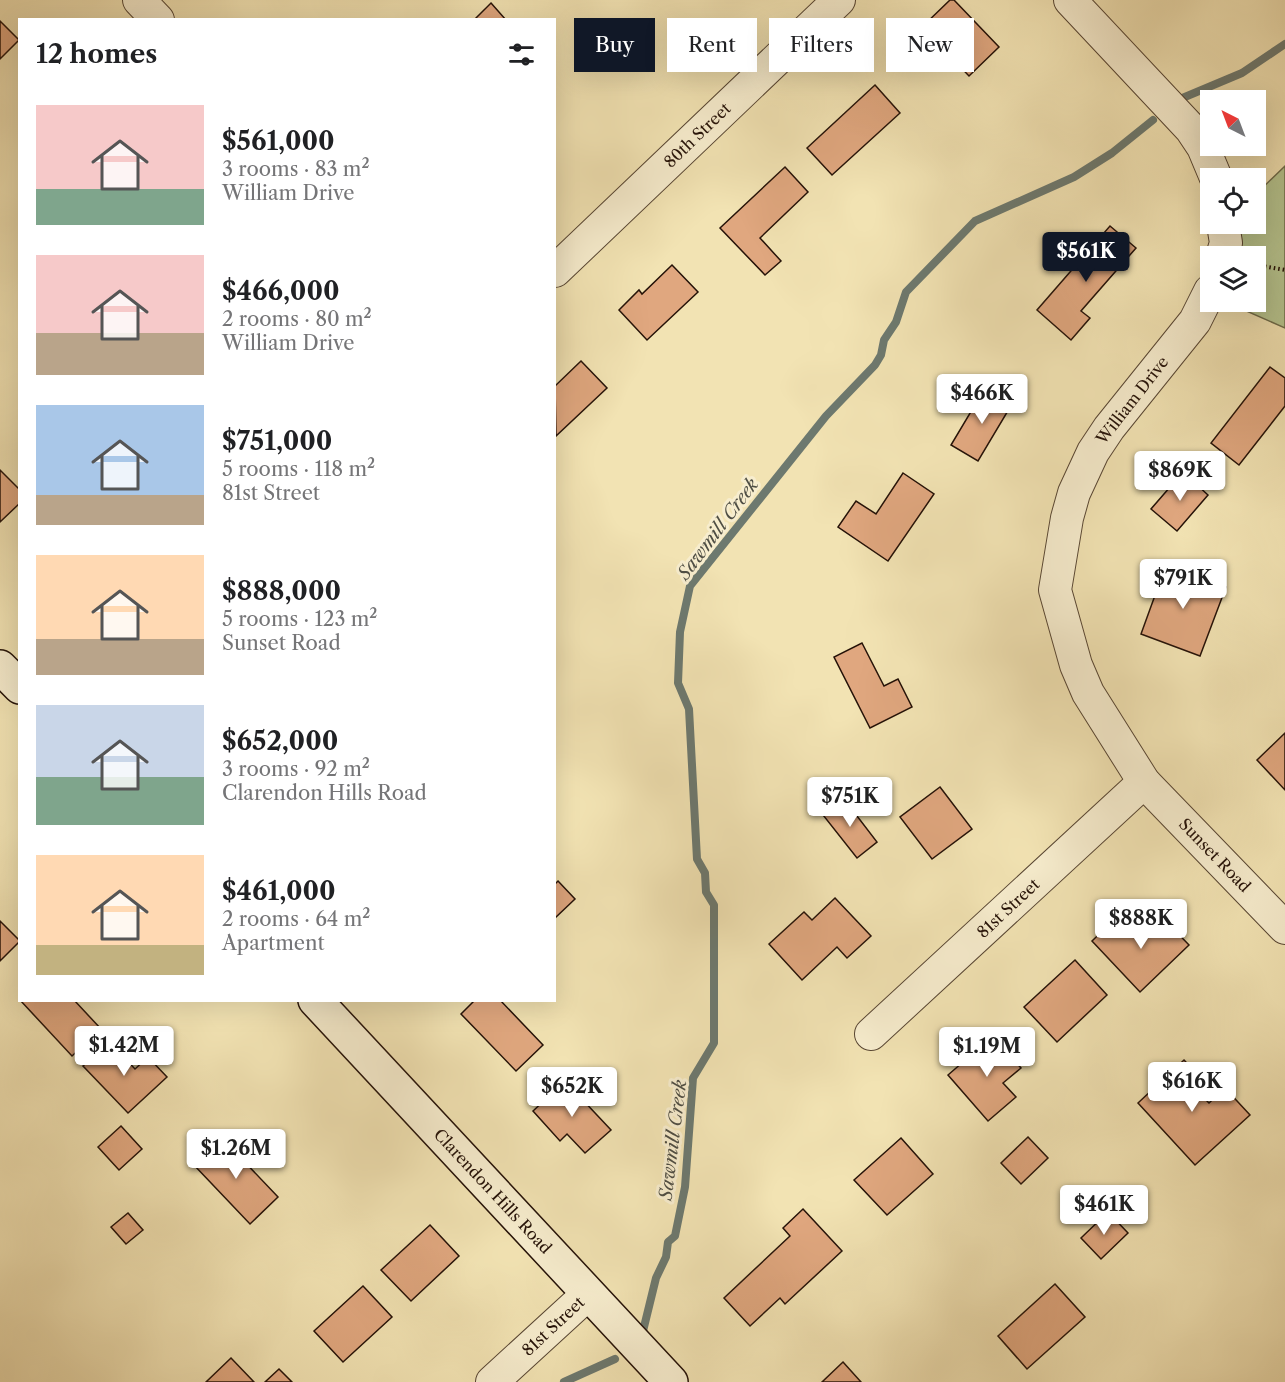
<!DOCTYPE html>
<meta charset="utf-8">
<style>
:root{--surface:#fff;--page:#f2f2f2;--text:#202124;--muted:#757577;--accent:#111827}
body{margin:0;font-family:"Libre Caslon Text",serif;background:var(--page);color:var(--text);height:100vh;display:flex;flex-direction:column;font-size:22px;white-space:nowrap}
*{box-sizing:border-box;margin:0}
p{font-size:20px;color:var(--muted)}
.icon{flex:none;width:33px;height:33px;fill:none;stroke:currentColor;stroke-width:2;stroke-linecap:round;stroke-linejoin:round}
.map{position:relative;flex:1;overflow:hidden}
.panel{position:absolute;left:18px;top:18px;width:538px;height:984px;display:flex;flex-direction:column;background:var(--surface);border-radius:0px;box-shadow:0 6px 24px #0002}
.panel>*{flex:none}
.banner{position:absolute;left:574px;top:18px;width:570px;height:54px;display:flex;gap:12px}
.needle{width:39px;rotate:318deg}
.controls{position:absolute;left:1200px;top:90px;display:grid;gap:12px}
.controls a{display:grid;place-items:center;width:66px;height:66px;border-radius:0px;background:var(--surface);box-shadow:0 6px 24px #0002;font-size:30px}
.price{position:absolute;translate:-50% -51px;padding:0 14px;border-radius:6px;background:#fff;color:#222;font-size:20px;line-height:39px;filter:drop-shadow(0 2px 3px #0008)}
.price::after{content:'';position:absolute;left:50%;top:36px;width:18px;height:14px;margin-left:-9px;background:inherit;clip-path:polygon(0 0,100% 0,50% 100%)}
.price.selected{background:var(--accent);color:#fff}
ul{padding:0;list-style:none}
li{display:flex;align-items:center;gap:18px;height:150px;padding:0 18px}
li span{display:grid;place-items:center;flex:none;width:168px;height:120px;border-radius:0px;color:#555}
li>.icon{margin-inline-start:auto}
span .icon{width:72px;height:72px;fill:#fffc;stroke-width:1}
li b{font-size:26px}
h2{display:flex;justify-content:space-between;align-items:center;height:72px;padding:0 18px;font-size:26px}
.tag{padding:0 21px;border-radius:0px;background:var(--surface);box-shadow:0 6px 24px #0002;font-size:21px;line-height:54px}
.tag.selected{background:var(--accent);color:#fff}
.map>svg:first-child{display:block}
.green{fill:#b6c590;stroke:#6e6c4c;stroke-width:1.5}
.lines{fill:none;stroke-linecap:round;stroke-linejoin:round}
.stream{stroke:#6d796f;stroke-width:8}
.building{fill:#e0a77f;stroke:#251208;stroke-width:1.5}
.street-casing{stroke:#584633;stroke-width:34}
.secondary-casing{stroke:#251208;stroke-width:36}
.path{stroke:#251208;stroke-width:4;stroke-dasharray:1.5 3;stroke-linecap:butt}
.street{stroke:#f7edce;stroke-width:32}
.secondary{stroke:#f7edce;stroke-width:33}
.labels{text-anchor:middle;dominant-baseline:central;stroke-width:6;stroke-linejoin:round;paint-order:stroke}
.street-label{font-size:16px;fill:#251208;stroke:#f7edce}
.water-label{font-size:18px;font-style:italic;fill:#4f4e44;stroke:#f7edce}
</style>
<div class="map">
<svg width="1285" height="1382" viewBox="0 0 1285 1382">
<rect width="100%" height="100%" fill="#f2e3b3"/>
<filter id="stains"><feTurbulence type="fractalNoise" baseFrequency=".00333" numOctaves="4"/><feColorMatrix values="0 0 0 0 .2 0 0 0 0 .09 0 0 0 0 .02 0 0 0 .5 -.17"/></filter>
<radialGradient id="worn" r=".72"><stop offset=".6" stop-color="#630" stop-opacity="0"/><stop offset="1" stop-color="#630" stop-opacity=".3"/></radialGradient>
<!-- green -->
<polygon class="green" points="1285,166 1285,328 1226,302 1256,302 1256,256 1235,256 1239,224 1256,224 1256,194"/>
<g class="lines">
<!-- stream -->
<g class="stream">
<polyline points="1180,99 1242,73 1285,44"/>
<polyline points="643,1331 656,1278 666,1257 668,1242 675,1236 685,1187 693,1078 714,1043 714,905 706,892 705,873 697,859 689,709 678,683 680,632 690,586 826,416 875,365 881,355 884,340 896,322 906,292 975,221 1074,177 1112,153 1153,120"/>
<polyline points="564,1382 615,1359"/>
</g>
</g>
<!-- building -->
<g class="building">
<polygon points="950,0 954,0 999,47 969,76 922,27"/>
<polygon points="491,3 506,20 474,20"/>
<polygon points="0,21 19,40 0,59"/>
<polygon points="875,85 900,113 832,175 807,148"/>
<polygon points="785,167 808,192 760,238 781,261 765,275 720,228"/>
<polygon points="1110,226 1136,248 1081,311 1090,318 1071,340 1037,310"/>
<polygon points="672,265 698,292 647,340 619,310 639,290 642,294"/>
<polygon points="581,361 607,388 556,436 555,386"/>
<polygon points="1270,367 1285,378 1285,406 1239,465 1211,443"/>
<polygon points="985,388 1012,404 978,461 951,445"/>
<polygon points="0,470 20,490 20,503 0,522"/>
<polygon points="1183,472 1208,495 1177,531 1151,509"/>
<polygon points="903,473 934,494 888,561 838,527 856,501 876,514"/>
<polygon points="1166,565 1226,587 1200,656 1141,634"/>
<polygon points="862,643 884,686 898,679 912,707 870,728 834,657"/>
<polygon points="1285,733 1285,790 1257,760"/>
<polygon points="940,787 972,829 932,859 900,817"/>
<polygon points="844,799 877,842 857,858 823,815"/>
<polygon points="558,881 575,899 555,918 555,884"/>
<polygon points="835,898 871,936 847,958 837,947 802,980 769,944 804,912 812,920"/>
<polygon points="1161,916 1189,945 1140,992 1092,941 1116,918 1137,939"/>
<polygon points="0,921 20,941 0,961"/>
<polygon points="1075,960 1107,995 1057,1042 1024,1007"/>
<polygon points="20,1000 74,1000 101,1029 72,1056"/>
<polygon points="475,1000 500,1000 543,1045 516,1071 461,1014"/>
<polygon points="993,1036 1021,1068 1003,1083 1016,1097 988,1121 948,1075"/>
<polygon points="110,1042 135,1069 148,1057 167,1077 128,1113 83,1066"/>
<polygon points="1184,1060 1208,1086 1200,1094 1209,1103 1225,1088 1250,1115 1195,1165 1138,1103"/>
<polygon points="565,1081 611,1130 585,1153 567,1134 560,1141 533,1111"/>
<polygon points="121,1126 142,1149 119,1170 98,1147"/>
<polygon points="221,1137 278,1197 250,1224 193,1164"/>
<polygon points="1028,1137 1048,1158 1021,1184 1001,1163"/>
<polygon points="901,1138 933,1174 887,1215 854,1180"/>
<polygon points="803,1209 842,1251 785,1304 780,1298 750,1326 724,1298 790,1236 783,1228"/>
<polygon points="1108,1212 1128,1233 1101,1259 1081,1238"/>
<polygon points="128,1213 143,1230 126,1244 111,1227"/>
<polygon points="430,1225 459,1256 411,1301 381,1270"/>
<polygon points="1055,1284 1085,1317 1027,1369 998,1336"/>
<polygon points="363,1286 392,1317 343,1362 314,1331"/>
<polygon points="231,1358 254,1382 206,1382"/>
<polygon points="843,1362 861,1382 822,1382"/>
<polygon points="279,1369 292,1382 265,1382"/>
</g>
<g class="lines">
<!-- street casing -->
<g class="street-casing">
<g id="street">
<polyline points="139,0 158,20"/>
<polyline points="1070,0 1191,129 1203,147 1216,178"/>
<polyline points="1222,256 1226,243 1223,224"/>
<polyline points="555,271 839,0"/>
<polyline points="1210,291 1195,321 1109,428 1093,452 1074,493 1067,518 1055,590 1076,665 1088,693 1144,782 1285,928"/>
<polyline points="871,1034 1144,782"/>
<polyline points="492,1382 588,1294"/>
</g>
</g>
<!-- secondary casing -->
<g class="secondary-casing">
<g id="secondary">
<polyline points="0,667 20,687"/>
<polyline points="315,1000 671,1382"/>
</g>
</g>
<!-- path -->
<polyline class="path" points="1256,265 1285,270"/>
<!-- street -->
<use href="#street" class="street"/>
<!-- secondary -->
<use href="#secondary" class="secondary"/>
</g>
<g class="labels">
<!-- street labels -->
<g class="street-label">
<text transform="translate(697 135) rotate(-44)">80th Street</text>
<text transform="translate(1132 400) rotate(-52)">William Drive</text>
<text transform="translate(1215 855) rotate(46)">Sunset Road</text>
<text transform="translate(1008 908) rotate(-43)">81st Street</text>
<text transform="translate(493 1191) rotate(47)">Clarendon Hills Road</text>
<text transform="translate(553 1326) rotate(-43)">81st Street</text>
</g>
<!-- water labels -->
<g class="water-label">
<text transform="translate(718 529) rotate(-53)">Sawmill Creek</text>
<text transform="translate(673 1140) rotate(-83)">Sawmill Creek</text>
</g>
</g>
<rect width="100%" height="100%" filter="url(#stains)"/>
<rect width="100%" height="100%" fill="url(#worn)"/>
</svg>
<div class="controls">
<a><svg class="needle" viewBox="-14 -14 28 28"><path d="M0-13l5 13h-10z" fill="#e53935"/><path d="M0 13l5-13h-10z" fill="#757577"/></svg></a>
<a><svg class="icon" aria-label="locate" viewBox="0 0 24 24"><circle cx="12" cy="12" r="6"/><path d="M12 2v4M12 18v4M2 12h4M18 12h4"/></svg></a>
<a><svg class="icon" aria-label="layers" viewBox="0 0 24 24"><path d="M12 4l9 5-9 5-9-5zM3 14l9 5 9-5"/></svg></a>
</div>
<b class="price selected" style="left:1086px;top:283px">$561K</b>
<b class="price" style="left:982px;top:425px">$466K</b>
<b class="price" style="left:1180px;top:502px">$869K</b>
<b class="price" style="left:1183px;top:610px">$791K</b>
<b class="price" style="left:850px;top:828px">$751K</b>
<b class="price" style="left:1141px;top:950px">$888K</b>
<b class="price" style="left:124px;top:1077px">$1.42M</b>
<b class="price" style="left:987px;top:1078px">$1.19M</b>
<b class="price" style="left:1192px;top:1113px">$616K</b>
<b class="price" style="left:572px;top:1118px">$652K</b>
<b class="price" style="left:236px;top:1180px">$1.26M</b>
<b class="price" style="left:1104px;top:1236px">$461K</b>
<div class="banner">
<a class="tag selected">Buy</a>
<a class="tag">Rent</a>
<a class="tag">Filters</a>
<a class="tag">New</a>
</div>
<section class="panel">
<h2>12 homes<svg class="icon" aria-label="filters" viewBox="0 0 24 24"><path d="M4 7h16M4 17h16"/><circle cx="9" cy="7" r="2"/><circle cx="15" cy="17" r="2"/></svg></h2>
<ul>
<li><span style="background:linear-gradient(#f6c9c9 70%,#7fa58c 0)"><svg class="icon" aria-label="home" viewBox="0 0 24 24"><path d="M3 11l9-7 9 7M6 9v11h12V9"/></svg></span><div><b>$561,000</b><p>3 rooms · 83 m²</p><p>William Drive</p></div></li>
<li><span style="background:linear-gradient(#f6c9c9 65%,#b9a48a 0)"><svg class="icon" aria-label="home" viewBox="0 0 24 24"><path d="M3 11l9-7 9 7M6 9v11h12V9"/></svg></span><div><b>$466,000</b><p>2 rooms · 80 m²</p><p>William Drive</p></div></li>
<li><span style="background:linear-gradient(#a9c7e8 75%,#b9a48a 0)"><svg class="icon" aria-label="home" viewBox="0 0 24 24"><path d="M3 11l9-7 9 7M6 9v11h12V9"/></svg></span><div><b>$751,000</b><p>5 rooms · 118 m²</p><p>81st Street</p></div></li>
<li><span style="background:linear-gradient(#ffd9b3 70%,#b9a48a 0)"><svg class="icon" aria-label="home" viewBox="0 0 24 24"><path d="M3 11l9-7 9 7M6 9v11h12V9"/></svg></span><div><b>$888,000</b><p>5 rooms · 123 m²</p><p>Sunset Road</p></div></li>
<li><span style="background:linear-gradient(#c9d6e8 60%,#7fa58c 0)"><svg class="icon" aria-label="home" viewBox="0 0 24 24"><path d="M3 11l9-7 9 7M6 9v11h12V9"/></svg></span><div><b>$652,000</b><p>3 rooms · 92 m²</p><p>Clarendon Hills Road</p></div></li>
<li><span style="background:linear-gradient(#ffd9b3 75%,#c2b280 0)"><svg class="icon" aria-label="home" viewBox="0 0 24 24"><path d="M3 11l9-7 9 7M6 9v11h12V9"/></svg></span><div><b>$461,000</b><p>2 rooms · 64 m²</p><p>Apartment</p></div></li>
</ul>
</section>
</div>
